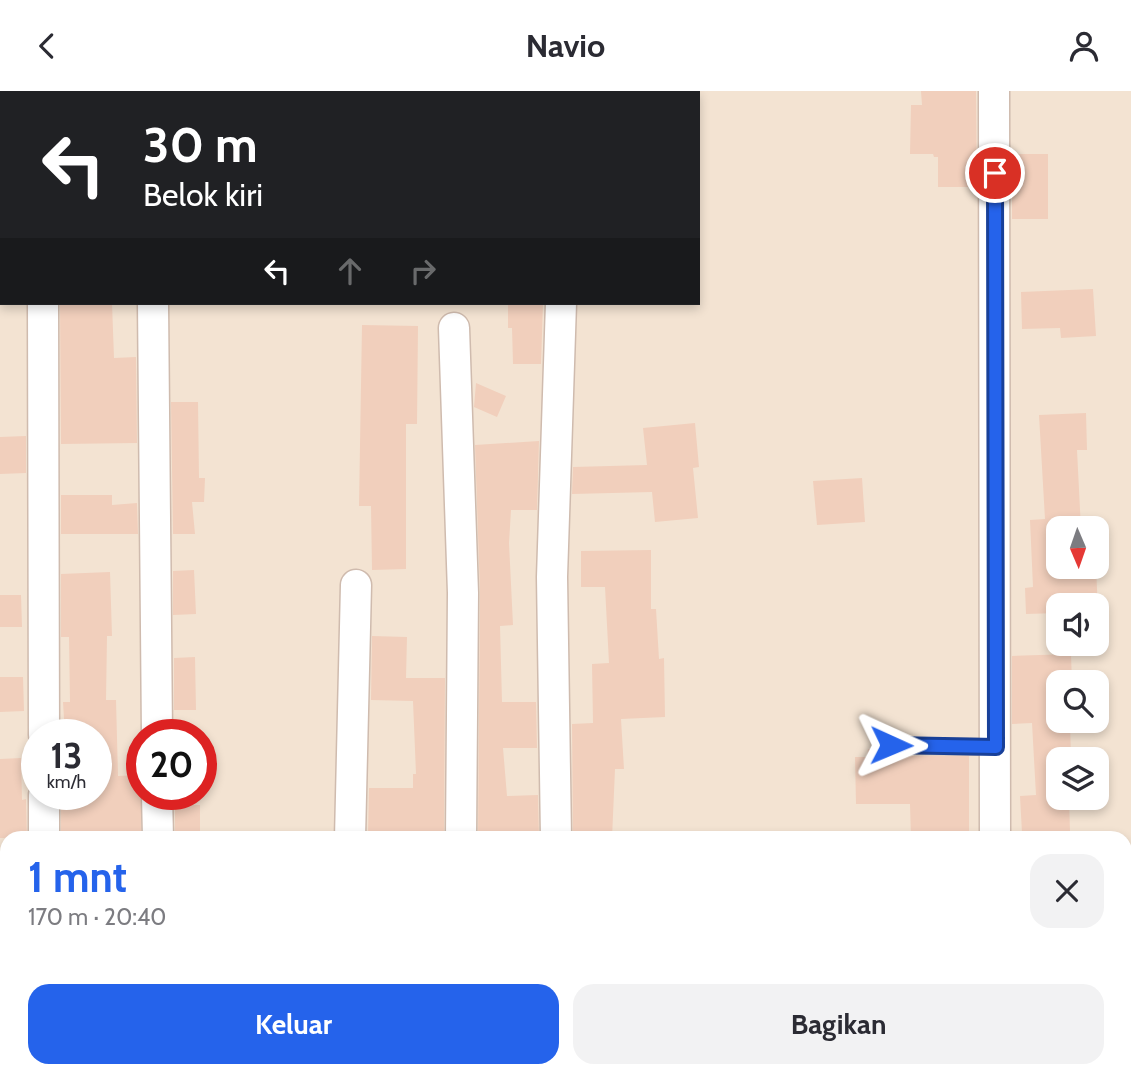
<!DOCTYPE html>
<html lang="id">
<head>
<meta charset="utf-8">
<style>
  :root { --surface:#fff; --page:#f2f2f3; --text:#2b2b33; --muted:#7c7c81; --accent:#2563eb }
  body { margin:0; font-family:Cabin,sans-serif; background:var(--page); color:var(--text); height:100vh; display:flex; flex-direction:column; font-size:26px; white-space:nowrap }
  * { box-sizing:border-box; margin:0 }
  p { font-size:23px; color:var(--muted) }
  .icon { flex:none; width:38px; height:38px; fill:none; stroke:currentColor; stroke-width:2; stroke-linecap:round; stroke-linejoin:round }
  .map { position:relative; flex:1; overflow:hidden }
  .drawer { position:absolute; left:0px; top:740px; width:1132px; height:247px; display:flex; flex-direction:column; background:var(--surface); border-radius:21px 21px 0 0; box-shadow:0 4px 10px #0003 }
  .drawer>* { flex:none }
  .guide { position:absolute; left:0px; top:0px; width:700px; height:214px; box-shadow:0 4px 10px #0003; background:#202124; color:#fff; overflow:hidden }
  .needle { width:46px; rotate:178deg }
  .controls { position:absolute; left:1046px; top:425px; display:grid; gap:14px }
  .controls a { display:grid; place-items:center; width:63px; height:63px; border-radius:14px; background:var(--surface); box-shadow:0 4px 10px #0003; font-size:35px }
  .speed { position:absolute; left:21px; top:628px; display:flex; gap:14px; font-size:35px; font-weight:700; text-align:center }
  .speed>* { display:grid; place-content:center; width:91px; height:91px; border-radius:50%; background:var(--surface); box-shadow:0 4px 10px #0003; line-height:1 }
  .speed small { font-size:18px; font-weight:400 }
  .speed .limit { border:10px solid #d22; background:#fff; color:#111 }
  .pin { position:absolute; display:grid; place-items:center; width:60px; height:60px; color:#fff; margin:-30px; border:4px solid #fff; border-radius:50%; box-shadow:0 2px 7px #0007 }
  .me { position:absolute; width:77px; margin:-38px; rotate:91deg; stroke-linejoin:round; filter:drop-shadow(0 0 5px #0008) }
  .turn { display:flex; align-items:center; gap:24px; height:147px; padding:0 28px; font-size:32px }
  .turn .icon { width:91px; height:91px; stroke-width:2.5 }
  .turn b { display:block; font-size:49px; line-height:60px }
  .lanes { display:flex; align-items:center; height:66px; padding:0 28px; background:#0003; justify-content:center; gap:35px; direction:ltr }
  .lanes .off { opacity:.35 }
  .round { display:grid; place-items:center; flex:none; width:74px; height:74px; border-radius:21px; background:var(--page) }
  .headline { display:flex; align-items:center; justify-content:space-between; height:119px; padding:0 28px }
  h1 { font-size:42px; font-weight:700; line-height:52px; color:var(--accent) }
  .primary-button { display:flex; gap:14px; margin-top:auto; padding:14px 28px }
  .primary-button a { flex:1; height:80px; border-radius:21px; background:var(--accent); color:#fff; font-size:28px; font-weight:700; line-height:80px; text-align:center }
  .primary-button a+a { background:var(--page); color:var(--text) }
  header { display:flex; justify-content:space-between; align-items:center; height:91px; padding:0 28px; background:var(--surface); font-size:32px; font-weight:700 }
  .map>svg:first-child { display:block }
  .residential { fill:#f3e3d2; fill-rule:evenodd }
  .building { fill:#f1cfbc }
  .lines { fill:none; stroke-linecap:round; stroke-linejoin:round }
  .service-casing { stroke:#cfbbae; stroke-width:18 }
  .minor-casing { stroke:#cfbbae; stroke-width:33 }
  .service { stroke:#fff; stroke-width:14 }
  .minor { stroke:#fff; stroke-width:30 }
  .route-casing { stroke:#184099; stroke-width:18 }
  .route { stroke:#2563eb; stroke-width:12 }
</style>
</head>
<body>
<header><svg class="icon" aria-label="back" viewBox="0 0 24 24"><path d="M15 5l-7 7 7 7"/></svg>Navio<svg class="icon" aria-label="person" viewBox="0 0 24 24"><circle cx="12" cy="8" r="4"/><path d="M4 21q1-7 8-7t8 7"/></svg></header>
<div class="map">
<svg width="1131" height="986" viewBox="0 0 1131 986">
  <rect width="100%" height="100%" fill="#fcf1e4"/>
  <path class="residential" d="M0,0H1131V986H0ZM2,2H698V212H2ZM1059,438H1097V476H1059ZM1059,514H1097V553H1059ZM1059,592H1097V630H1059ZM37,644H96V704H37ZM142,644H201V704H142ZM1059,668H1097V707H1059ZM7,747H1125V980H7Z"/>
  <path class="building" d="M921,0H976L977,96H938V66H934L933,63H910L911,14H922Z
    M1012,63H1048V128H1012Z
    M1093,198L1096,245L1061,247L1060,237L1022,238L1021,201Z
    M60,212H112L114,267L136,266L137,352L61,353Z
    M508,212H543L541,273H513L512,237H508Z
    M362,234L418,235L417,333H406V478L372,479L371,415H359Z
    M476,292L506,305L497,326L474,316Z
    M171,311H198L199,387H205L204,411H192L195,443H173Z
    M1086,322L1087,359H1077L1081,438H1059V476H1096L1098,520L1097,514H1059V522L1026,523L1025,497L1033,496L1030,429L1045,428L1039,324Z
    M695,332L699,376L693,377L698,427L655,431L652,401L572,403L573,376L647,374L643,337Z
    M26,345V382L0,383V346Z
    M539,350L537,419H511L509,452L513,534L500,535L502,611H536L537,657H503L507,705L538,704L539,747H478L480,501L475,354Z
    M862,387L865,431L817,434L813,390Z
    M61,404H112V414L137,412L138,443H61Z
    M651,459V518H656L659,568L664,567L665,626L621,628L624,678H615L612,747H573L572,633L593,632L592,573L609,572L605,496H581V460Z
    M194,479L196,523L173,524V480Z
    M110,481L112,545H107L106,609H116L118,685L142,684L141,747H61V707L96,704V644H65L63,611H70L69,546H61V483Z
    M0,504H21L22,536H0Z
    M372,545L407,546L406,587H445L444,747L368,743L369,697H413V683H416L413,610L371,609Z
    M1071,563L1072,592H1059V630H1074L1070,631L1071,668H1059V707H1069L1070,741L1022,742L1020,705L1036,704L1032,632L1012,633V565Z
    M195,566L196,619H174V567Z
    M0,586H23L24,620L0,621Z
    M868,658H882L891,665H969V747H911L910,713H856L855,666H867Z
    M21,667L22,709L26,708L27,747H0V668Z
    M175,714H200V743H175Z"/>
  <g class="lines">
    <g class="service-casing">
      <path id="service" d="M891,655L996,656
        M515,980L516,986
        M668,980V986"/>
    </g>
    <g class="minor-casing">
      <path id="minor" d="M994,0L995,747
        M43,212L44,644
        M153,212L157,644
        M454,237L463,502L461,747
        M157,704L158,747
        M44,747V704
        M350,747L356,494
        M556,747L552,486L561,212
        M160,980V986
        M355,980V986
        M559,980V986
        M43,986V980
        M464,986V980
        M991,986V980"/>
    </g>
    <use href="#service" class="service"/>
    <use href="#minor" class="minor"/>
  </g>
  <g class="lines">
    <g class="route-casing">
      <path id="route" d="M891,654L996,656L995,82"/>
    </g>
    <use href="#route" class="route"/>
  </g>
</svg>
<div class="controls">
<a><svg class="needle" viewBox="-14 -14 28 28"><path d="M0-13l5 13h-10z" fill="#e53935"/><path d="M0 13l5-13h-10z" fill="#7c7c81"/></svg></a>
<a><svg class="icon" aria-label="sound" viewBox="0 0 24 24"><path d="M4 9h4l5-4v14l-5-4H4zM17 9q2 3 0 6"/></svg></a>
<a><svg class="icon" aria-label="search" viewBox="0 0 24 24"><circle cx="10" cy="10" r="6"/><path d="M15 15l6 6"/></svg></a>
<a><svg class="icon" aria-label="layers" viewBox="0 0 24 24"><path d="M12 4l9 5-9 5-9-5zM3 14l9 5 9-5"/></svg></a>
</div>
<div class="speed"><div>13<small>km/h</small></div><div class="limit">20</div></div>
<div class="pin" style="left:995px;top:82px;background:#d93025"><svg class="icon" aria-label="arrive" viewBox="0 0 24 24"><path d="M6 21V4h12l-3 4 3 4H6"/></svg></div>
<svg class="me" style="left:891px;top:654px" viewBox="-20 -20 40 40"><path d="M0-17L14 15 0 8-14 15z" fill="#2563eb" stroke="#fff" stroke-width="4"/></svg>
<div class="guide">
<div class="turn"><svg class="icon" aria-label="left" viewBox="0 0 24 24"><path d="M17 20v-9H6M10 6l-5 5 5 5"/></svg><div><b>30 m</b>Belok kiri</div></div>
<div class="lanes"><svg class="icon" aria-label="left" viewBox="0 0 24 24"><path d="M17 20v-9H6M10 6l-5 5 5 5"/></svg><svg class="icon off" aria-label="ahead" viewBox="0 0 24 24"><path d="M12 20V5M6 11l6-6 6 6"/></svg><svg class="icon off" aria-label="right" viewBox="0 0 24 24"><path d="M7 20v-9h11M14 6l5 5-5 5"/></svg></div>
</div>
<section class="drawer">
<div class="headline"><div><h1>1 mnt</h1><p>170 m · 20:40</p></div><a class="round"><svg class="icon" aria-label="close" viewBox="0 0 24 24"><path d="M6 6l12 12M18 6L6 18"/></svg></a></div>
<div class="primary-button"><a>Keluar</a><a>Bagikan</a></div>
</section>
</div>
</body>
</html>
